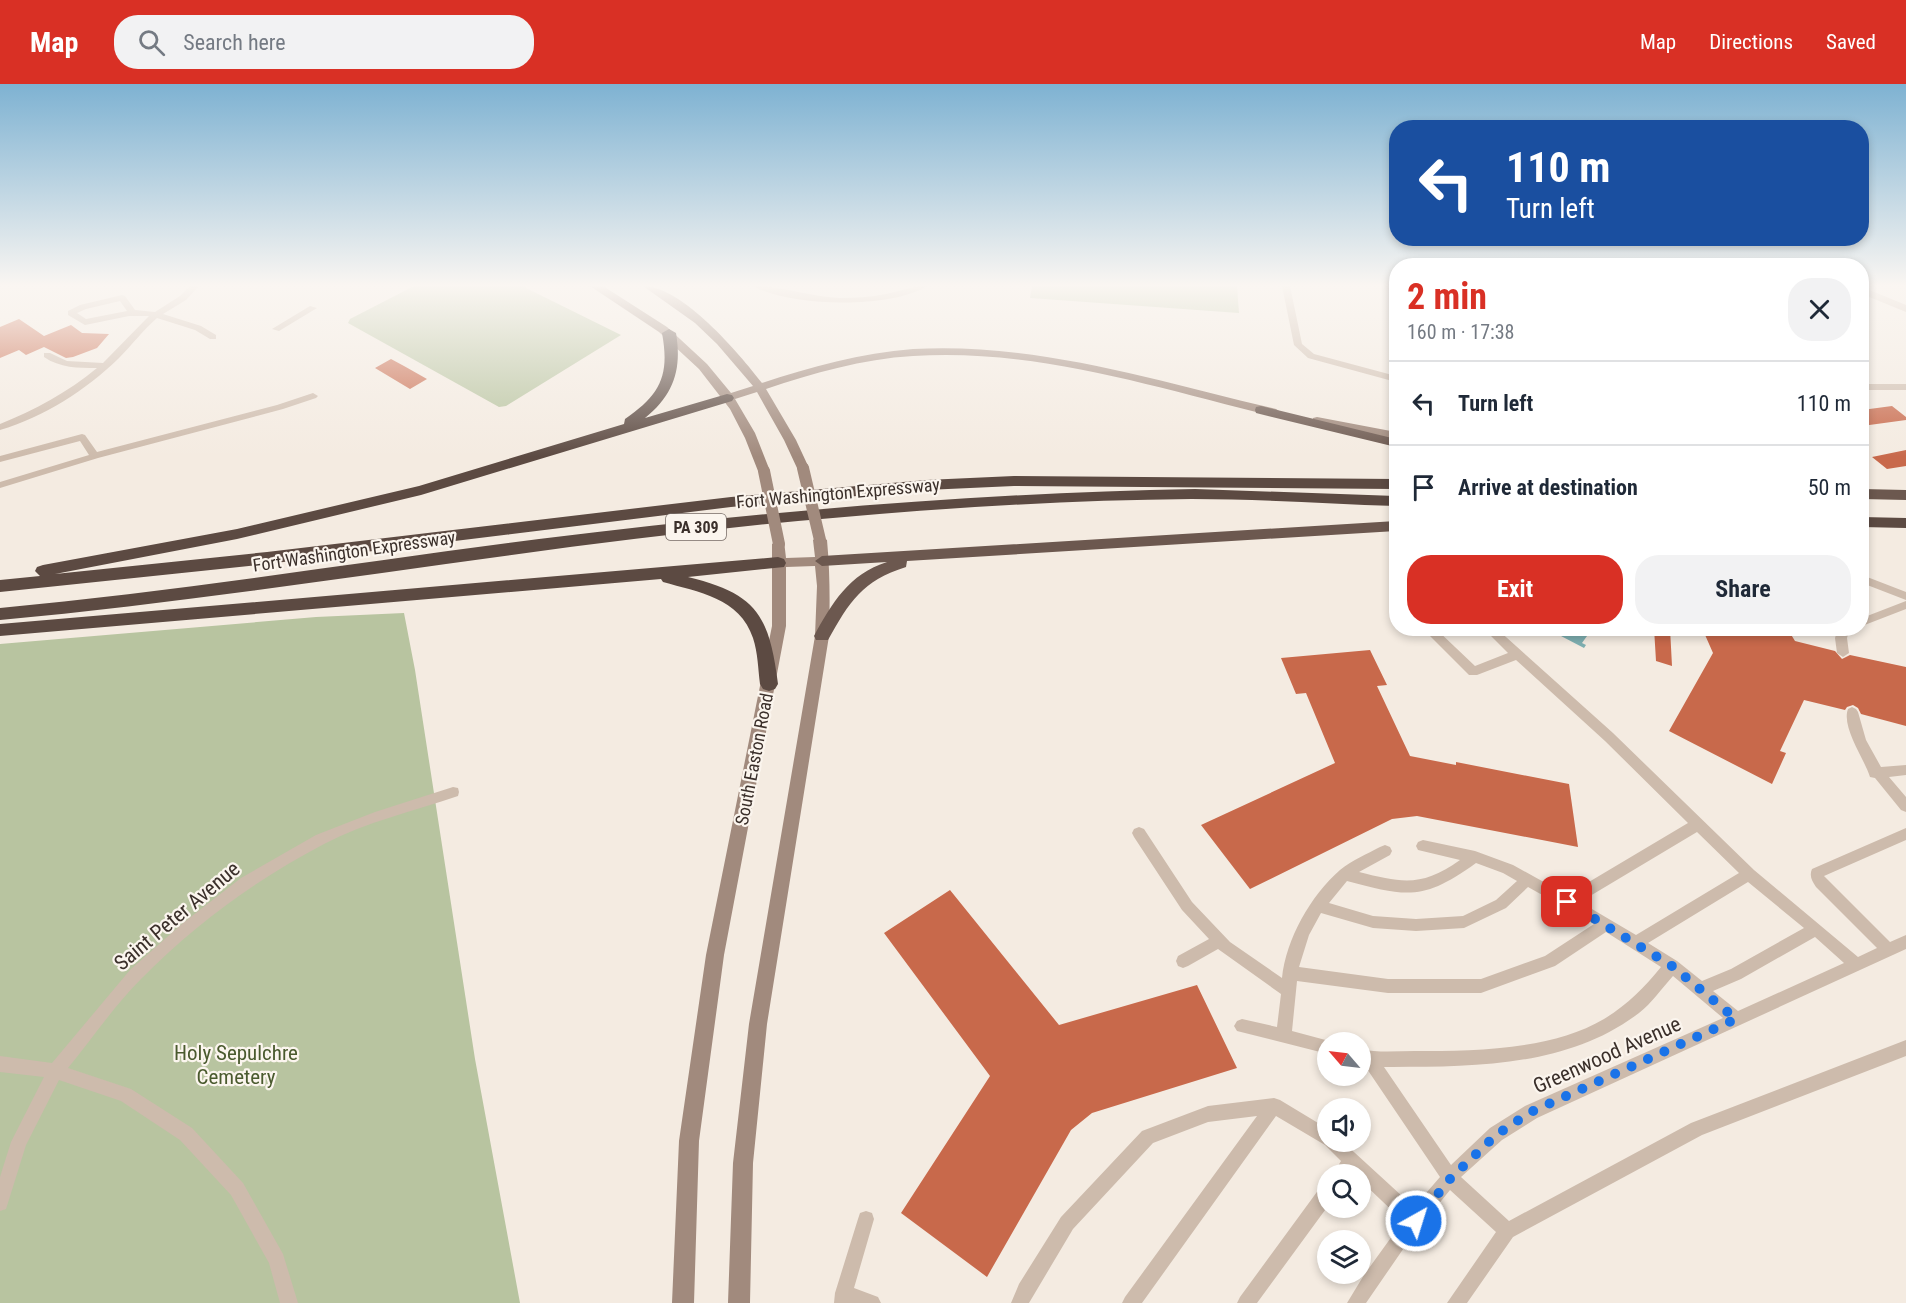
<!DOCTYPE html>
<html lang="en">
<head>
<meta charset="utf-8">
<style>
  :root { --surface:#fff; --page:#f2f2f3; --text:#1f2937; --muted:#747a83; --line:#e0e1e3; --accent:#d93025 }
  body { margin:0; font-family:"Roboto Condensed",sans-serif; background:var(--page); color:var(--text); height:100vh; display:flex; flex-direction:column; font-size:22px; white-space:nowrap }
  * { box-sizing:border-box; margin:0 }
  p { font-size:20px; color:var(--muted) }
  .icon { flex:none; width:33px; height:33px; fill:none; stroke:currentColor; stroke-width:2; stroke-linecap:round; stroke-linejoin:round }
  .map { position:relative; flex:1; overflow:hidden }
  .drawer { position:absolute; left:1389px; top:174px; width:480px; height:378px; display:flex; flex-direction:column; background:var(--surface); border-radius:24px; box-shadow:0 3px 9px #0003 }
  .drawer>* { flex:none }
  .guide { position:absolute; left:1389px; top:36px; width:480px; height:126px; border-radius:24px; box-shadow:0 3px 9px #0003; background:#1a4fa0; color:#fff; overflow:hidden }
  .needle { width:39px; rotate:298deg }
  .tools { position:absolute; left:1317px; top:948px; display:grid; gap:12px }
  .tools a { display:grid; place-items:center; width:54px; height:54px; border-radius:50%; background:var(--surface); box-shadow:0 3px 9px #0003; font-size:30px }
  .pin { position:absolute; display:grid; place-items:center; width:51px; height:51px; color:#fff; margin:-26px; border-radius:12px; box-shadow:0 3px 9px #0006 }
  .me { position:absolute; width:66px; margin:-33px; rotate:39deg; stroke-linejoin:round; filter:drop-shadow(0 0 4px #0008) }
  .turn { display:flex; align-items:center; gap:21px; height:126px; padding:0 18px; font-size:27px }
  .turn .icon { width:78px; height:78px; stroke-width:2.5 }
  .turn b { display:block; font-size:42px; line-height:51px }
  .round { display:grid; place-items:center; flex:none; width:63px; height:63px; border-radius:24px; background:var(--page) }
  .headline { display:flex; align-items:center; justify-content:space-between; height:102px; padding:0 18px }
  h1 { font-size:36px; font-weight:700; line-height:45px; color:var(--accent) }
  .cta { display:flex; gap:12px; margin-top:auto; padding:12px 18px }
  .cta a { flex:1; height:69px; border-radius:24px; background:var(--accent); color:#fff; font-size:24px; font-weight:700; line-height:69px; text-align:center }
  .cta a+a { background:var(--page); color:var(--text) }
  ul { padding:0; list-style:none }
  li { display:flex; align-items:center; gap:18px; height:84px; padding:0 18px; border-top:2px solid var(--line) }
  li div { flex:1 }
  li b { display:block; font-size:22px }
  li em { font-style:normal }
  header { display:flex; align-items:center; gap:36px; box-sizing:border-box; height:84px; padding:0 30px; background:var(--accent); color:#fff }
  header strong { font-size:28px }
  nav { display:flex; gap:33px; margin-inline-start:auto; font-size:21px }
  .search { width:420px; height:54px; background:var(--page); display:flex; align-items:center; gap:15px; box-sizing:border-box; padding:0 21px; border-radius:24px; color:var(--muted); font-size:22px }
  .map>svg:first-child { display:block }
  .green { fill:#b8c4a0 }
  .water { fill:#7fb0b2 }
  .building { fill:#c8694b }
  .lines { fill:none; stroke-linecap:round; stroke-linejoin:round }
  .service { fill:#cdbbac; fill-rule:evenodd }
  .minor { fill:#cdbbac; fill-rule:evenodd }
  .tertiary { fill:#cdbbac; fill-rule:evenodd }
  .secondary { fill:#a18a7d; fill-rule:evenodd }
  .trunk { fill:#6c584f; fill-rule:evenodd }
  .motorway { fill:#5c4a42; fill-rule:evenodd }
  .secondary-bridge { stroke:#a18a7d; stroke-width:12 }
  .route { stroke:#1a73e8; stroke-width:10; stroke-dasharray:0 18 }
  .labels { text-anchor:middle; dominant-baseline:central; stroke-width:4.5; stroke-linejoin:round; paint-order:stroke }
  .shield { fill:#fbf5ee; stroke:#756b66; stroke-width:1.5 }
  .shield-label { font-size:16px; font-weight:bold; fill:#3b302b }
  .street-label { font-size:18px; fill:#3b302b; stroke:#fbf5ee }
  .near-street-label { font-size:21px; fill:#3b302b; stroke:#fbf5ee }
  .near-park-label { font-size:21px; fill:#4a5a2e; stroke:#fbf5ee }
</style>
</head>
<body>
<header>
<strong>Map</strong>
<div class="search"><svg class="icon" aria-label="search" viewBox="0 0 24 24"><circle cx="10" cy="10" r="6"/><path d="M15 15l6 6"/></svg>Search here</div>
<nav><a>Map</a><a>Directions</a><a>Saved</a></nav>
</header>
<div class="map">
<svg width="1906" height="1219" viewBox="0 0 1906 1219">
  <rect width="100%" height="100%" fill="#f4ebe1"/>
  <path class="green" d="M414,202H522L621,251L506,322L499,323L348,239L350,235Z
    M1032,202H1237L1239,229L1030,214Z
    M404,529L415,586L475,975L520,1219H0V560L316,533Z"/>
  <path class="water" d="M1561,545V544L1592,545L1582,559L1586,561L1584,564L1561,552Z"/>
  <path class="building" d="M19,235L44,252L71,241L82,249L109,250L97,264L73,273L66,274L44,263L26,271L19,266L0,274V243Z
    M391,275L404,282L427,295L410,305L375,284Z
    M1892,322L1906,333V336L1862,342V326Z
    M1906,366V382L1887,385L1872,373Z
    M1654,544H1670L1672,582L1656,577Z
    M1702,544H1787L1795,557L1835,567L1842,575L1850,571L1906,583V642L1861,630L1858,624L1853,621L1847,623L1845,626L1804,616L1780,667L1786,669L1772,700L1669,647L1713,569Z
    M1370,566L1387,601L1377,602L1410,672L1456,681V678L1569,700L1578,763L1417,732L1392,735L1250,805L1201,741L1335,679L1306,609L1296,610L1281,574Z
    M950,806L1059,941L1197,901L1237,984L1092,1029L1071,1046L987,1193L901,1129L990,992L884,849Z"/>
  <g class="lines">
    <path class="service" d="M190,202H199L186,216L163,230L201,242L216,251V255H210L195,246L157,234C143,246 132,261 119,274C86,306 44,333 0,346V340C35,326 68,308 97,284C78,284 60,284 44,273V269H50L67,277L103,279L149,232H129L85,241L68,231V227L80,221L122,211L125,212L135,226L155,228L180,212ZM120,217L127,227L86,235L77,229L86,225Z
      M753,202C782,202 810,213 840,214C855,214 871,213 886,210C900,207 913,202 927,202C891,225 789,223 753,202Z
      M1282,202H1290L1302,260L1314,270L1396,292V298L1308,274L1294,261Z
      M310,222L317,224L279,247L272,245Z
      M313,309L318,312L316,314L283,325L98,374L0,404V398L89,371L80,357L0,378V372L82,350L85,351L97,368L277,321Z
      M1862,491L1906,508V516L1862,499Z
      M1906,517V525L1862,542V534Z
      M1422,544H1435L1475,582L1508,569L1483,544H1496L1613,649L1754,786L1858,873L1877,864L1816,803C1812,797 1809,792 1812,785L1906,744V756L1824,792L1890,858L1906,851V865L1537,1034L1502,1056L1461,1093L1509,1137L1691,1039L1906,956V972L1702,1051L1513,1153L1467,1219H1447L1496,1148L1450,1106L1408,1158L1366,1219H1347L1364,1191L1403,1137L1360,1096V1090L1352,1088L1351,1090H1333L1341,1077L1325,1061L1276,1032L1142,1219H1122L1125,1213L1257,1032L1208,1038L1153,1059L1073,1145L1029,1219H1011L1019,1200L1061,1133L1142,1047L1208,1022L1274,1014L1280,1016L1328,1045V1058H1343L1414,1123L1440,1093L1365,982L1360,981V965C1378,969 1397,967 1415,967C1474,967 1552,966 1604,935C1627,921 1644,904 1661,883L1606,848L1555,882L1481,909H1388L1297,897L1292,947L1333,958H1328V970L1237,947L1234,942L1237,937L1242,935L1277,943L1281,910L1218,865L1188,882L1183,884L1178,882L1176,877L1178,872L1209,855L1182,826L1134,753L1132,749L1134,745L1139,743L1144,745L1192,818L1230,858L1282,894C1286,855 1311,811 1340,786C1352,776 1367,770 1380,763L1385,761L1390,763L1392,767L1390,771L1359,788C1403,799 1422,803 1460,776L1418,766L1416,762L1418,758L1423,756L1475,767L1513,781L1567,811L1688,739L1605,657L1516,576L1477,591H1469ZM1697,748L1739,789L1636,851L1580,818ZM1476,779L1503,789L1517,797L1496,816L1463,832L1416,835L1373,832L1329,819L1347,797C1408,813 1423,817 1476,779ZM1748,798L1804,844L1731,885L1702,897L1677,877L1648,859ZM1528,803L1594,840L1545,872L1481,895H1388L1299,883L1309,851L1321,829L1373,844L1416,847L1464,844L1506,824ZM1815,853L1844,879L1738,927L1713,907L1741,895ZM1673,892L1723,934L1525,1022L1490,1044L1451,1081L1384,983C1470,983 1567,984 1639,929C1652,919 1662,904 1673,892Z
      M1838,544H1850L1847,554L1849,569L1843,573L1837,569L1835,554Z
      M1852,623L1856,625L1858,628L1866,656L1881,683L1906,681V691L1889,693L1906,713V728L1901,726L1875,694L1870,693C1865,676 1841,643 1848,625Z
      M453,703L458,704L459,708L458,712C414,727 366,738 324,760C257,795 194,841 141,895C114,922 92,955 68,984L131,1005L192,1044L243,1099L283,1170L298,1219H280L269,1179L231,1111L180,1056L121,1017L59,996L26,1061L6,1125L0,1127V1093L11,1058L44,993L0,988V972L52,979L130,886L183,839L241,794L316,751L375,728Z
      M1328,1099V1122L1257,1219H1237L1240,1213L1322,1101Z
      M866,1127L872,1129L874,1135L854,1204L878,1213L881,1219H834L835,1209L858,1135L860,1129Z"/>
    <path class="minor" d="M1862,300H1906V306H1862Z"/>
    <path class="tertiary" d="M1862,203L1906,221V228L1862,210Z"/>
    <path class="secondary" d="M590,202H603L667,243L707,280L731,309L753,302L717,260L695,239L643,202C682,202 739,269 762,299C811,283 861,269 913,265C1037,258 1157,297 1276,325L1282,329L1276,333C1157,304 1037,264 913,272C862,275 814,289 766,305L796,356L809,384L807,387H799L797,384L784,356L757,308L735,315L755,349L770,387L764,391L758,387L745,354L730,325L699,285L659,248Z
      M1317,333L1396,348V356L1313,340V334Z
      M820,451L827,456C830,488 830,519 829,552L767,940L753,1079L750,1219H728L733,1079L749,940L815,552L817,502L815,482L786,483V542L724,871L699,1057L694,1219H672L679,1057L706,871L772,542V460L779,455L784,457L786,474L815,473L813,456Z"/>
    <path class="trunk" d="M1261,322L1396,355V363L1256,329L1255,326L1256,323Z
      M1862,405L1906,406V416L1862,415Z
      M1396,437V447L907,477L906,483C862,497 850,517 828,556H816L814,552C832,519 849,490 887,478L822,482L815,477L822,472Z"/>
    <path class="motorway" d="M669,245L676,249C682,285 674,311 645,334L727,310L732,311L734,314L732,317L421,411L237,455L55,490L267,468L731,413L926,396L1014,392L1396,395V405L1014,402L926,406L731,423L267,480L0,508V496L40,492L35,487L37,483L43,481L237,445L419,402L624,340L625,335C660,311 670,292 662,249Z
      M1195,405L1396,412V422C1328,420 1260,415 1192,415C1060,416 929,425 798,437C531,462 267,511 0,536V524C180,507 360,478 539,455C758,428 976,409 1195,405Z
      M1862,433L1906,434V444L1862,443Z
      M778,473L784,475L786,479L784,483L688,493C757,510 769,531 778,600L775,605L769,607L763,605L760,600C758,585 758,569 753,554C740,514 698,508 663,498L661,495L0,552V540Z"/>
    <path class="secondary-bridge" d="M803,384L820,456
      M764,387L779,460"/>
  </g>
  <linearGradient id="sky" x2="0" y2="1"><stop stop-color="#7eb2d2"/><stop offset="0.54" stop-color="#faf6f2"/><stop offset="1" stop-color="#faf6f2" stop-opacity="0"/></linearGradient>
  <rect width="1906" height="373" fill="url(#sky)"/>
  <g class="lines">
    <path class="route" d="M1416,1137L1450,1095L1496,1051L1531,1028L1736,935L1672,882L1567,818"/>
  </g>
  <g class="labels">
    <rect class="shield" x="666" y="430" width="60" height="26" rx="4.5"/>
    <g class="shield-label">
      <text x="696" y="443">PA 309</text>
    </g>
    <g class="street-label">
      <text transform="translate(838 409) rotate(-5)">Fort Washington Expressway</text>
      <text transform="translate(354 467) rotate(-8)">Fort Washington Expressway</text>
      <text transform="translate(754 675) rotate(-79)">South Easton Road</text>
    </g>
    <g class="near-street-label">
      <text transform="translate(177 832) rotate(-40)">Saint Peter Avenue</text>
      <text transform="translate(1607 971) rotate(-24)">Greenwood Avenue</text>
    </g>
    <g class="near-park-label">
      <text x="236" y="969">Holy Sepulchre<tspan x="236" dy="24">Cemetery</tspan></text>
    </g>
  </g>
</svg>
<div class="tools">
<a><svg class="needle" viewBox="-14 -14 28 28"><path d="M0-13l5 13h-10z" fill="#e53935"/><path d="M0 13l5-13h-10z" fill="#747a83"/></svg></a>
<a><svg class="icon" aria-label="sound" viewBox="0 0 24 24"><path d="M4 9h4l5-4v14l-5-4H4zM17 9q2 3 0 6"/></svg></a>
<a><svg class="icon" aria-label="search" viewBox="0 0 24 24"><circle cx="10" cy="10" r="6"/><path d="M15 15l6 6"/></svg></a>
<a><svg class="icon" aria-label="layers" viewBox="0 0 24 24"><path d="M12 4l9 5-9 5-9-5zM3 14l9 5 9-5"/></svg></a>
</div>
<div class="pin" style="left:1567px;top:818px;background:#d93025"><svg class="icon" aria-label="arrive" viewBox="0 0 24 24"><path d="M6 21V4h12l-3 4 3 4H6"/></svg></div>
<svg class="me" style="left:1416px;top:1137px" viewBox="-20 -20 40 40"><circle r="17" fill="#1a73e8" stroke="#fff" stroke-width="3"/><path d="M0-11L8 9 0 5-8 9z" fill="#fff"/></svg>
<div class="guide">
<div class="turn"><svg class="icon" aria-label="left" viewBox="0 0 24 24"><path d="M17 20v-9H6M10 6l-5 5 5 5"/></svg><div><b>110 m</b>Turn left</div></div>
</div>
<section class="drawer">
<div class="headline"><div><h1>2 min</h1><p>160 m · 17:38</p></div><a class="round"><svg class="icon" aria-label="close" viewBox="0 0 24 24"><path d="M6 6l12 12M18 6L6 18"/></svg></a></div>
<ul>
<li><svg class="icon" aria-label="left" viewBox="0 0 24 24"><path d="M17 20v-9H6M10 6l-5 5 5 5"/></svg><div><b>Turn left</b></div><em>110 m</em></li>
<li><svg class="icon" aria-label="arrive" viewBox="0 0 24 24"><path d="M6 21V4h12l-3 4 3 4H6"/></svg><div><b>Arrive at destination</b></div><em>50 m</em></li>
</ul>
<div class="cta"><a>Exit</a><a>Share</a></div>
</section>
</div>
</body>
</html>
